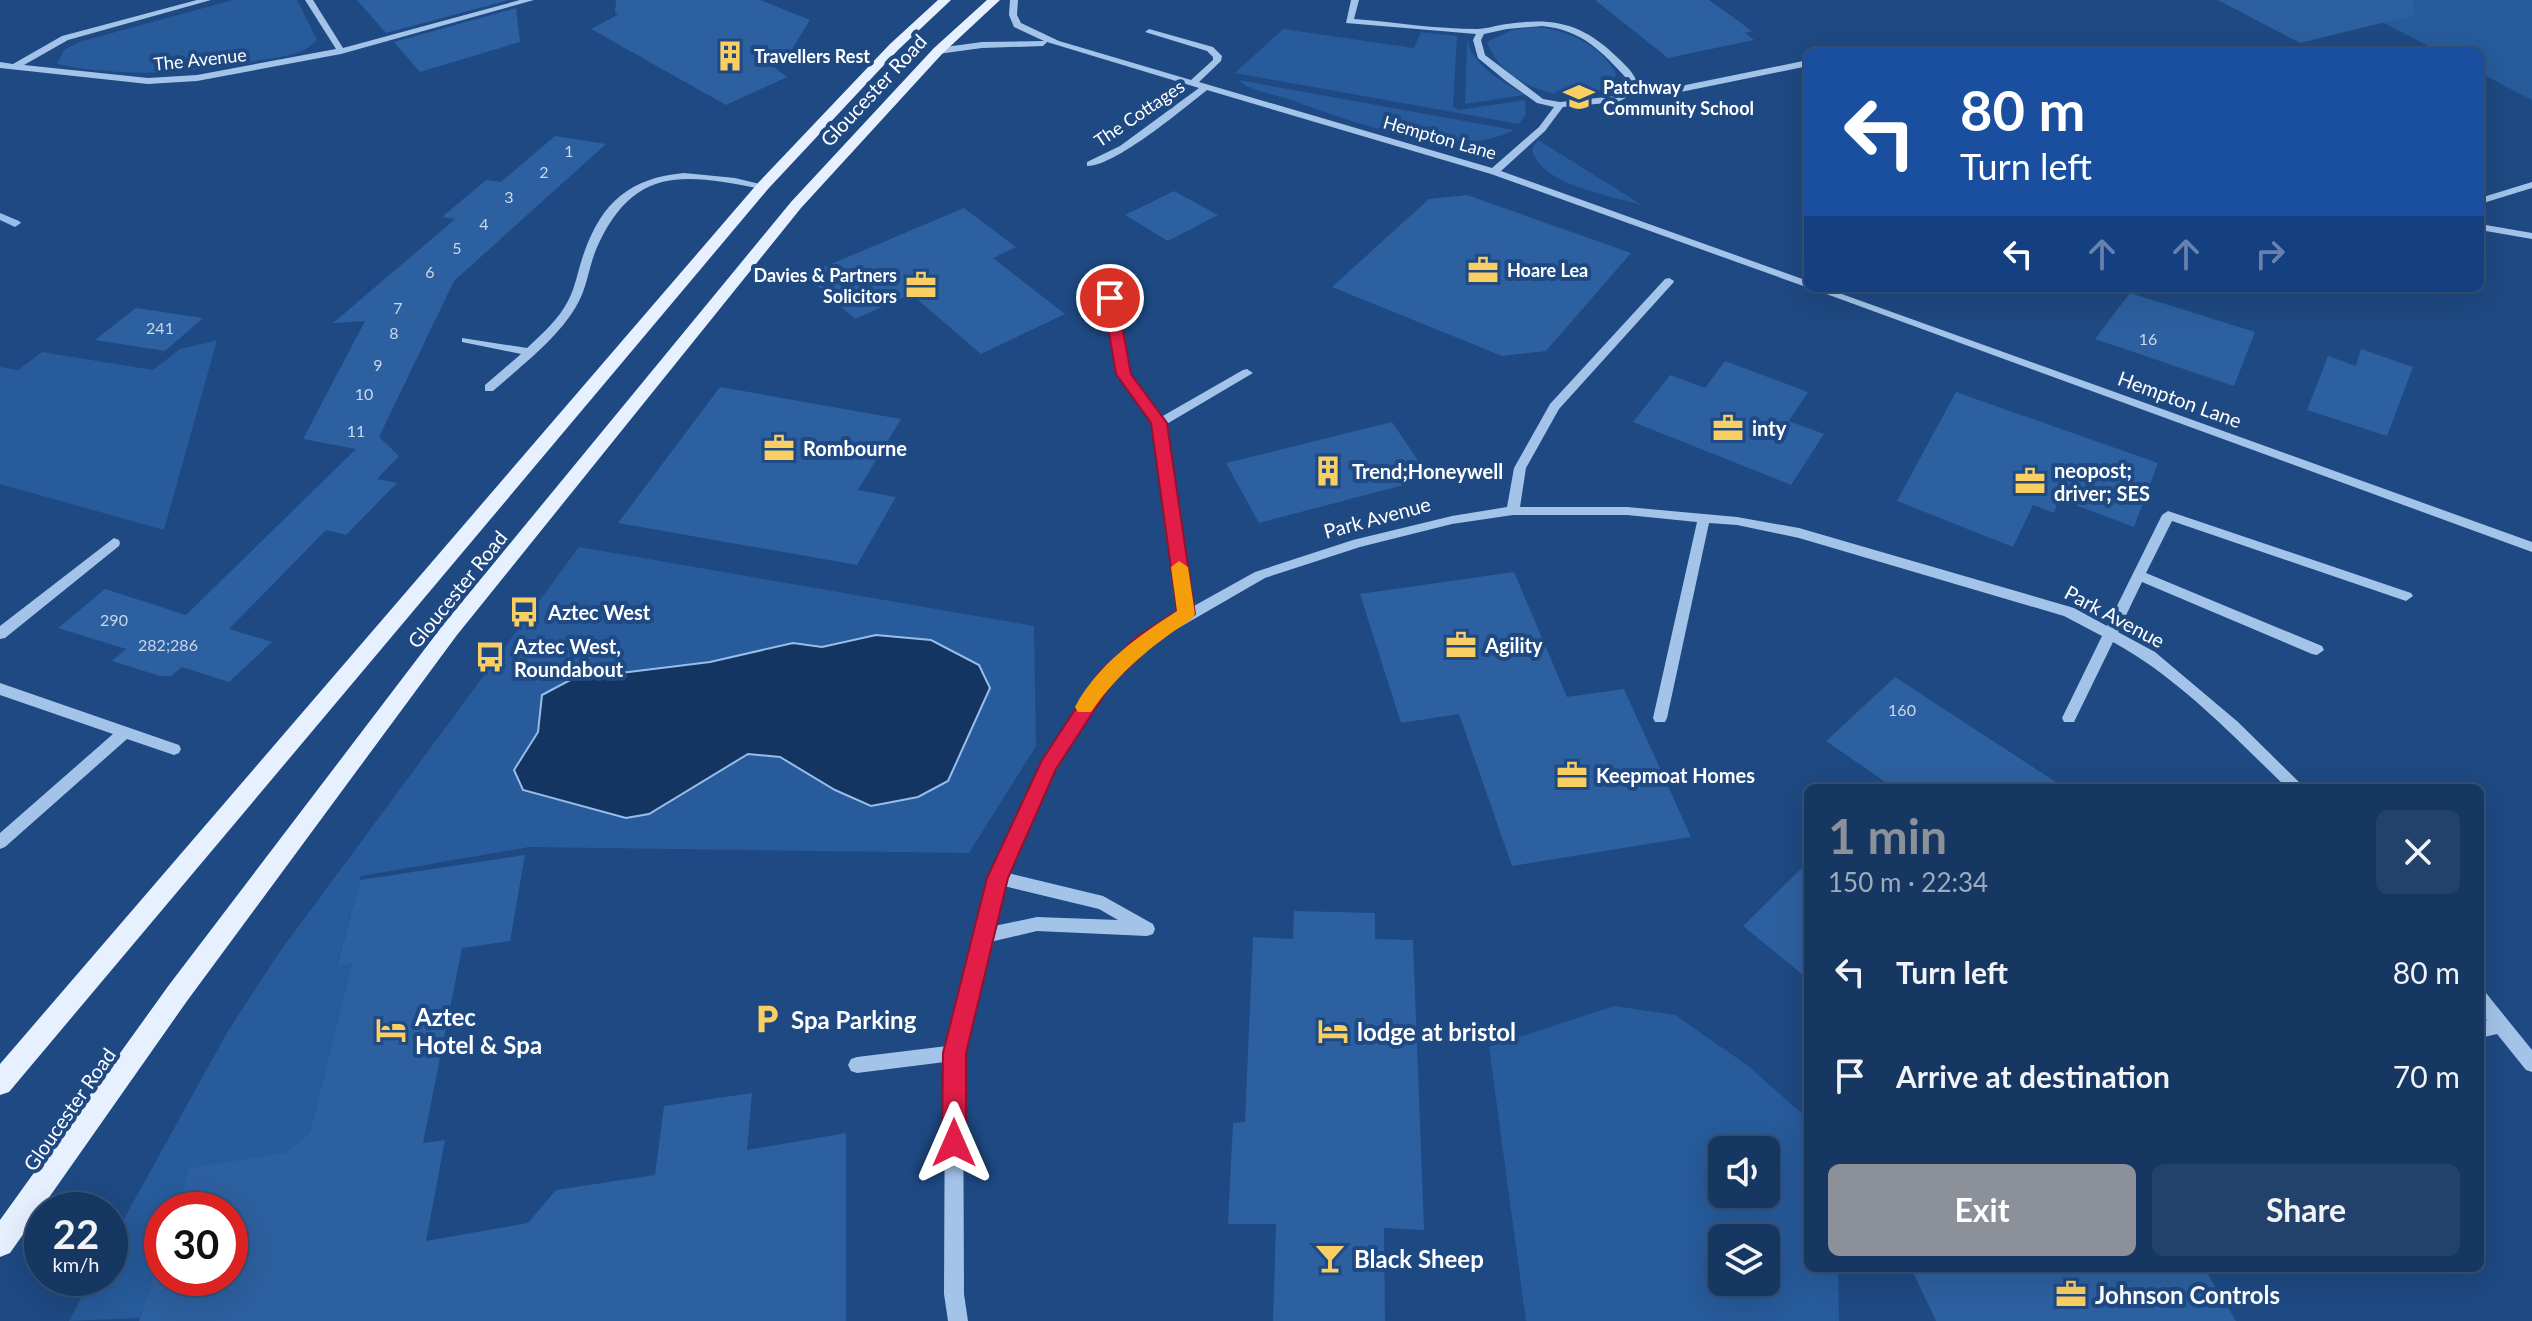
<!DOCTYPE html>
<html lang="en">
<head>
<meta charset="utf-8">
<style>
  :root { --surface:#163762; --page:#23426b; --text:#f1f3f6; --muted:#9eacbe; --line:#355177; --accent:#8c9099 }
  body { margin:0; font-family:Lato,sans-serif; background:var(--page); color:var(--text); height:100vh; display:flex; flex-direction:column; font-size:30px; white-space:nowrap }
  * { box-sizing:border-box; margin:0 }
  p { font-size:26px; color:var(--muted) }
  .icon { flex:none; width:44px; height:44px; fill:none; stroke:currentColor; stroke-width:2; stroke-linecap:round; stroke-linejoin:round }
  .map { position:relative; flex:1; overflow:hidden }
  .side { position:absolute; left:1804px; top:784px; width:680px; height:488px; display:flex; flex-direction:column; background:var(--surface); border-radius:12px; box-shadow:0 8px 32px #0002,0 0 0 2px var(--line) }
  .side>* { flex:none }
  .hud { position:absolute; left:1804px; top:48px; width:680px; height:244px; border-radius:12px; box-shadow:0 8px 32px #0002,0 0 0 2px var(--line); background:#1a4fa0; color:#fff; overflow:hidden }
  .fabs { position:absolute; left:1708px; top:1136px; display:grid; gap:16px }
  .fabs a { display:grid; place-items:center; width:72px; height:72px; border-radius:12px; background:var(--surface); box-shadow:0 8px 32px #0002,0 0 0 2px var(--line); font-size:40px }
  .speed { position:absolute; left:24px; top:1192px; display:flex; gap:16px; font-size:40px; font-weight:700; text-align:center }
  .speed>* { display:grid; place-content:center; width:104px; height:104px; border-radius:50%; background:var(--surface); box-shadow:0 8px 32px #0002,0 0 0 2px var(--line); line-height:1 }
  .speed small { font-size:20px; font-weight:400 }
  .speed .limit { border:12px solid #d22; background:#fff; color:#111 }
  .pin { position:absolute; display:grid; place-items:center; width:68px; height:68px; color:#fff; margin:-34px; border:4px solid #fff; border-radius:50%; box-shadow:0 2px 8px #0007 }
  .me { position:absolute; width:88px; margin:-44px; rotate:0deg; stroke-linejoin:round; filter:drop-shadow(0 0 6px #0008) }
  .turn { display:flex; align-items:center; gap:28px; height:168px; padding:0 24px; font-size:36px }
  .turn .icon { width:104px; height:104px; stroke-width:2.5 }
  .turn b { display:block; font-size:56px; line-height:68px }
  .lanes { display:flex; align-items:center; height:76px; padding:0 24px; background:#0003; justify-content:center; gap:40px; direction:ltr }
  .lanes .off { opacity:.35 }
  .round { display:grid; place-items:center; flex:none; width:84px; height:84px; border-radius:12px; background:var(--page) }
  .headline { display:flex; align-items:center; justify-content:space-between; height:136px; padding:0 24px }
  h1 { font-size:48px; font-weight:700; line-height:60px; color:var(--accent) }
  .cta { display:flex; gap:16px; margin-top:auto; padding:16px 24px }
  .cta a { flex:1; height:92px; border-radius:12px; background:var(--accent); color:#fff; font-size:32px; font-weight:700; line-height:92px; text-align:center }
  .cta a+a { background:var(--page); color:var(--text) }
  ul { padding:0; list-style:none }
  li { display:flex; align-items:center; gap:24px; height:104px; padding:0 24px }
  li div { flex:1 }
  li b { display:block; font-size:30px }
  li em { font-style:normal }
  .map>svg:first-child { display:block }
  .green { fill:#275b9b; fill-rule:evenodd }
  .water { fill:#143561; stroke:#97beeb; stroke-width:2 }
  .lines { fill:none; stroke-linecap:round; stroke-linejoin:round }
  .stream { fill:#97beeb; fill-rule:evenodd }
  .building { fill:#2d60a0 }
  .minor { fill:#a3c3e9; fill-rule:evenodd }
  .major { fill:#e7f0fe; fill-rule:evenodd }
  .route { fill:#e11d48; stroke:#92132f; stroke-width:2 }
  .slow { fill:#f59e0b }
  .labels { text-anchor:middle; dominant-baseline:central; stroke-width:8; stroke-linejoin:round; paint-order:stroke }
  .number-label { font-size:16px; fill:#cad7e7 }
  .far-poi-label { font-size:18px; font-weight:bold; fill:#fff; stroke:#1e4982; text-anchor:start }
  .far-street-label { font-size:18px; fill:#fff; stroke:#1e4982 }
  .street-label { font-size:20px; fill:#fff; stroke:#1e4982 }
  .poi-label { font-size:20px; font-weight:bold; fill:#fff; stroke:#1e4982; text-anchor:start }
  .near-poi-label { font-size:24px; font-weight:bold; fill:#fff; stroke:#1e4982; text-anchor:start }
</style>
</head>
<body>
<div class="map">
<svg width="2532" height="1321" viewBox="0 0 2532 1321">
  <rect width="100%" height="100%" fill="#1e4982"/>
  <path class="green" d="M233,0H297L317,40C303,56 280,57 260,60C192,74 126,78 57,64L64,50L79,42Z
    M2339,0H2532V100L2480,73V52H2440Z
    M1535,27C1566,29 1602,45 1616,74L1612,85C1572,109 1503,88 1487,42L1512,30Z
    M1283,29L1414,48L1421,32L1457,36L1453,107L1459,110L1525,100L1526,114L1519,124L1235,73Z
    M1467,40C1474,68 1502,80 1524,95L1465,104Z
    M1239,80L1514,130C1455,162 1347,120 1288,99C1274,95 1246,89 1239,80Z
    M1538,140L1642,205C1611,196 1538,184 1532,149Z
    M217,340L164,530L0,484V367L18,370L42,352L153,370L180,349Z
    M579,547L1034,626L1036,746L969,853L529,847L361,876L337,965L352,963L310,1132L285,1153L176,1210H162V1252L140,1318L69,1321L92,1278H110V1244L228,1031L278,954Z
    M1614,1006L1675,1015L1747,1065L1807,1118L1808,1268H1838L1839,1321H1526L1489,1047ZM1722,1150H1766V1194H1722ZM1722,1238H1766V1282H1722Z"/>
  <path class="water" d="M876,635L931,640L979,665L990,688L948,781L918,797L871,806L835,790L780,757L748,754L649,814L626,818L523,790L514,770L538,732L542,695L572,679L710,662L793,643L822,647Z"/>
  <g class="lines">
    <path class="stream" d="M0,213L19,221L21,223L15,227L0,220Z"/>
  </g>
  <path class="building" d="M357,0H509L386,33Z
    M616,0H760L810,20L786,59L752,50L787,77L726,105L591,29L619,14L615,13Z
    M1595,0H1709L1752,31L1745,33L1754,40L1668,58Z
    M2218,0H2413L2414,15L2300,43Z
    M516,8L520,42L420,72L394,42Z
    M555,136L606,144L454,281L379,437L399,456L377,479L397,483L346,535L326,530L229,629L272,642L229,682L182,667L171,676H160L112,661L126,649L58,628L105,589L186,615L356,449L303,439L365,321L333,323L455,219L442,217L486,180L501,182Z
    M1174,191L1218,215L1168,241L1125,215Z
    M1467,195L1631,253L1546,351L1502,356L1332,287L1429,199Z
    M964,208L1016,247L993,258L1065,314L981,354L911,294L855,319L805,275Z
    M2130,293L2255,332L2234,386L2095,339Z
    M136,308L203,318L165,351L95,340Z
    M2361,349L2413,367L2387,436L2307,410L2328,356L2356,366Z
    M1725,361L1808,392L1789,421L1824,434L1791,485L1633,422L1670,375L1705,388Z
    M720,387L901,419L858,490L896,497L857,565L618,523Z
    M1956,392L2158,463L2134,527L2059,499L2054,513L2033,505L2013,547L1897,501Z
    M1392,422L1430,478L1259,523L1226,463Z
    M1514,572L1567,697L1624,689L1691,837L1512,866L1459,714L1401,723L1360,594Z
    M1895,677L2065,788H1894L1826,741Z
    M525,855L510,941L462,948L423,1143L445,1140L426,1241L528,1223L556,1190L655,1175L664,1106L752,1093L747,1150L846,1133V1321H139L162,1252V1278H230V1210H176L190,1168L285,1153L310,1132L352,963L337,966L360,880Z
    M1808,862V979L1743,926Z
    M1294,911L1375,913V939L1413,940L1424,1230L1384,1228L1385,1321H1273L1276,1224H1228L1233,1123L1245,1122L1253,937L1293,939Z
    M1911,1268H2204L2236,1321H1936Z"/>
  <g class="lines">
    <path class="minor" d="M197,0H211L68,40L24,65L148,78L197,75L336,49L305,0H313L343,48L520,0H534L341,54L197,81L148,84L0,68V62L13,64L62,36Z
      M1010,0H1018L1017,15L1021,23L1059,41L1191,80L1213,60V57L1207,51L1145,32L1149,29L1213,47L1222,56L1221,61L1199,82L1492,168L1539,127L1554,107L1537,103L1506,81L1478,58L1473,40L1476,34L1346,23L1351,0H1359L1354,19C1394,22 1436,29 1477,29C1486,29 1497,25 1507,24C1555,17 1583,24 1618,58C1627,67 1637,75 1638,88L1666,89L1808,60V66L1666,95L1635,93L1618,102L1563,107L1545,131L1501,171L1808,281L1809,288L1491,174L1207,90C1183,109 1114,167 1087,166V162L1120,146L1199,88L1047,42L1043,46L982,48L938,54L934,51L938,48L982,42L1044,41L1014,27L1009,15ZM1542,26C1583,30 1602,52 1628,80V89L1616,96L1560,102L1543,99L1485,55L1481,40L1484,34L1507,29Z
      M684,173L735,178L768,186L763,189C687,175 636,163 598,245C589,264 588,285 578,303C559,338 523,364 493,391H485V385L521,354L462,342V338L527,348C542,334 559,319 568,301C576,286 578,269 584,253C602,202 630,178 684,173Z
      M2532,182V188L2480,204V198Z
      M2480,224L2532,233V239L2480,230Z
      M1669,278L1674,281L1673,283L1559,409L1526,468L1520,507H1627L1737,517L1799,528L2074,608L2107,626L2162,515L2168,511L2411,593L2413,596L2406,601L2172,521L2146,573L2322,646L2324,650L2317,655L2312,654L2142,582L2118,632L2155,652L2238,722L2305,788H2287C2233,736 2179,678 2113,642L2074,722H2064L2062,718L2102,636L2064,616L1799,538L1737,525L1709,523L1667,718L1665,722H1655L1653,718L1697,522L1627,515H1513L1452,524L1360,547L1265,578L1149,645L1110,682L1054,768L1008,873L1103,896L1153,924L1155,929L1153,934L1147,936L1037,931L990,942L963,1053L964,1294L968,1321H948L944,1294L945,1062L857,1073L851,1071L848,1065L851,1059L857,1057L947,1046L990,878L1043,761L1100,674L1139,637L1179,614L1153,423L1118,374L1105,298L1106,296H1114L1115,298L1130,374L1161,417L1243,370L1247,369L1253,373L1165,425L1192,607L1255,572L1353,540L1452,516L1507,507L1514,468L1550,404L1665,279ZM1004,886L1099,909L1118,920L1037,917L994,926Z
      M1810,288H1825L2532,542V552Z
      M114,538L119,540L120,543L119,546L5,638L0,639V626Z
      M0,683L179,745L181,749L179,753L174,755L127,739L5,847L0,849V833L113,734L0,695Z
      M2480,991L2486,993L2532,1050V1072L2526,1070L2497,1034L2480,1038V1022L2487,1020L2480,1012Z"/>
    <path class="major" d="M938,0H951L898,50L768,189L9,1092L0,1095V1064L758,183L890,44Z
      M987,0H1000L942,54L801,208L457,635L187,1001L10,1253L0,1257V1220L169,985L443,625L791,202L934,48Z"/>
  </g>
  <path class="route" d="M1110,294L1117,298L1131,374L1167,423L1195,614L1151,646L1112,683L1056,769L1008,878L966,1053V1143L962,1152L954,1155L946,1152L942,1143L943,1053L987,878L1042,760L1099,673L1138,636L1177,611L1151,423L1116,374L1103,298Z"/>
  <path class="slow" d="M1179,561L1188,567L1195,614L1192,619C1152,645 1119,672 1091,712H1078L1075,707C1098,664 1137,637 1177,611L1171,567Z"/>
  <defs>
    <g id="building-bare" transform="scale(2.4)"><path d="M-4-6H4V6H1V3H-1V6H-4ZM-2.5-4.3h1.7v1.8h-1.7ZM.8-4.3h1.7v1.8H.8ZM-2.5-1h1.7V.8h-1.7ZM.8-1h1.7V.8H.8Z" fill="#f9ce62" stroke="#1e4982" stroke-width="2.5" paint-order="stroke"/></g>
    <g id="school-bare" transform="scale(2.4)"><path d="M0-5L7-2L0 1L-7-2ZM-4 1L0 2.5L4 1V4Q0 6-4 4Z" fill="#f9ce62" stroke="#1e4982" stroke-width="2.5" paint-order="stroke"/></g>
    <g id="office-bare" transform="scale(2.4)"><path d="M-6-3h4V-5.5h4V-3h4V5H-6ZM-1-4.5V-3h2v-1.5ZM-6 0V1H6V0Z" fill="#f9ce62" stroke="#1e4982" stroke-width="2.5" paint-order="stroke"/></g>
    <g id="bus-bare" transform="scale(2.4)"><path d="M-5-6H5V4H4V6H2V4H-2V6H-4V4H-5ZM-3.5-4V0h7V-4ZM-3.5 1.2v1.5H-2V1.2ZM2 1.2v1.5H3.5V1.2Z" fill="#f9ce62" stroke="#1e4982" stroke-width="2.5" paint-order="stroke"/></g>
    <g id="parking-bare" transform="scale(2.4)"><path d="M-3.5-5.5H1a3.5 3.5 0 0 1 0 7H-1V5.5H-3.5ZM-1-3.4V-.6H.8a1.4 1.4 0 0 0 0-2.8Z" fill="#f9ce62" stroke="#1e4982" stroke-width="2.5" paint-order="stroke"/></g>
    <g id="hotel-bare" transform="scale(2.4)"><path d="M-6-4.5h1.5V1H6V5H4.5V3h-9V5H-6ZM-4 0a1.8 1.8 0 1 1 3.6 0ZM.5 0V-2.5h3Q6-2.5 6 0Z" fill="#f9ce62" stroke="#1e4982" stroke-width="2.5" paint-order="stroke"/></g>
    <g id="bar-bare" transform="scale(2.4)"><path d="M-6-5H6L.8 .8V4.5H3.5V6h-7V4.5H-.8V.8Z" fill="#f9ce62" stroke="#1e4982" stroke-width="2.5" paint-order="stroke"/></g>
  </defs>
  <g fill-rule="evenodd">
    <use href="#building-bare" x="730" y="56"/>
    <use href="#school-bare" x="1579" y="97"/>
    <use href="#office-bare" x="1483" y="270"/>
    <use href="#office-bare" x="921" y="285"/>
    <use href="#office-bare" x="1728" y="428"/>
    <use href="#office-bare" x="779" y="448"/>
    <use href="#building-bare" x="1328" y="471"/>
    <use href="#office-bare" x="2030" y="481"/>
    <use href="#bus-bare" x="524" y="612"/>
    <use href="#office-bare" x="1461" y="645"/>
    <use href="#bus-bare" x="490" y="657"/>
    <use href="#office-bare" x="1572" y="775"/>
    <use href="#parking-bare" x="767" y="1019"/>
    <use href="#hotel-bare" x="391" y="1030"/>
    <use href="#hotel-bare" x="1333" y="1031"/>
    <use href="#bar-bare" x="1330" y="1258"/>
    <use href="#office-bare" x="2071" y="1294"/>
  </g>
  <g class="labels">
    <g class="number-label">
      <text x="569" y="150">1</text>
      <text x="544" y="171">2</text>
      <text x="509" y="196">3</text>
      <text x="484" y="223">4</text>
      <text x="457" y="247">5</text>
      <text x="430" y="271">6</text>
      <text x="398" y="307">7</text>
      <text x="160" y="327">241</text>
      <text x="394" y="332">8</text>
      <text x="2148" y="338">16</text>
      <text x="378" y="364">9</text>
      <text x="364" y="393">10</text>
      <text x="356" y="430">11</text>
      <text x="114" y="619">290</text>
      <text x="168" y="644">282;286</text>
      <text x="1902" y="709">160</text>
    </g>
    <g class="far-poi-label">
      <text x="754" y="56">Travellers Rest</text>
      <text x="1603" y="87">Patchway<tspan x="1603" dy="21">Community School</tspan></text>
      <text x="1507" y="270">Hoare Lea</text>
      <text x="897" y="275" text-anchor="end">Davies &amp; Partners<tspan x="897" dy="21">Solicitors</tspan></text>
    </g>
    <g class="far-street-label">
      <text transform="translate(200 59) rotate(-6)">The Avenue</text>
      <text transform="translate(1139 113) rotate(-34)">The Cottages</text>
      <text transform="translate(1440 137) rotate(16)">Hempton Lane</text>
    </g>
    <g class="street-label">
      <text transform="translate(873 90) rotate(-47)">Gloucester Road</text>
      <text transform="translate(2180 399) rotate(20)">Hempton Lane</text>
      <text transform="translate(1377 517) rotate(-15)">Park Avenue</text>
      <text transform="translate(457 589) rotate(-51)">Gloucester Road</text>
      <text transform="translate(2115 616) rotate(28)">Park Avenue</text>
      <text transform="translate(69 1109) rotate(-55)">Gloucester Road</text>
    </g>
    <g class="poi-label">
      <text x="1752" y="428">inty</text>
      <text x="803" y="448">Rombourne</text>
      <text x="2054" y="470">neopost;<tspan x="2054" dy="23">driver; SES</tspan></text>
      <text x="1352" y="471">Trend;Honeywell</text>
      <text x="548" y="612">Aztec West</text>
      <text x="1485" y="645">Agility</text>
      <text x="514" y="646">Aztec West,<tspan x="514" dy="23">Roundabout</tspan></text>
      <text x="1596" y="775">Keepmoat Homes</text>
    </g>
    <g class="near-poi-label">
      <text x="415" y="1016">Aztec<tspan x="415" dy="28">Hotel &amp; Spa</tspan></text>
      <text x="791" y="1019">Spa Parking</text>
      <text x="1357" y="1031">lodge at bristol</text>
      <text x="1354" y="1258">Black Sheep</text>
      <text x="2095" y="1294">Johnson Controls</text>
    </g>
  </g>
</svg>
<div class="fabs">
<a><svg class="icon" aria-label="sound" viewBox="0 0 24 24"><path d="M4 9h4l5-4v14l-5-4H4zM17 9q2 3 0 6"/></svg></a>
<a><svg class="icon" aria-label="layers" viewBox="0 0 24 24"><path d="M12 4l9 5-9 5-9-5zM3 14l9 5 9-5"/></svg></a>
</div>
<div class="speed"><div>22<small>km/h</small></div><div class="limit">30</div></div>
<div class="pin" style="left:1110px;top:298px;background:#d93025"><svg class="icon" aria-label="arrive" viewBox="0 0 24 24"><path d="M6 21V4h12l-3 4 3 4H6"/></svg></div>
<svg class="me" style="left:954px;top:1143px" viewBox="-20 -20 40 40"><path d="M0-17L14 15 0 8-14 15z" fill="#e11d48" stroke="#fff" stroke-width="4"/></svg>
<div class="hud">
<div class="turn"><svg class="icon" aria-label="left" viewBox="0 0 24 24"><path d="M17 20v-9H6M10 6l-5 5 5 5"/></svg><div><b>80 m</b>Turn left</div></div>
<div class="lanes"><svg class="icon" aria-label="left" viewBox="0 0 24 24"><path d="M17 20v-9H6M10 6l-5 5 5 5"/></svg><svg class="icon off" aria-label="ahead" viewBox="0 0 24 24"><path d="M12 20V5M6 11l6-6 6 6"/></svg><svg class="icon off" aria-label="ahead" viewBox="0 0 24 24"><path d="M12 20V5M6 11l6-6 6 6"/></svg><svg class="icon off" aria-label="right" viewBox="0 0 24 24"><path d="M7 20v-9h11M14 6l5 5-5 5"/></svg></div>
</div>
<section class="side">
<div class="headline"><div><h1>1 min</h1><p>150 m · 22:34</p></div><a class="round"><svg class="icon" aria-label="close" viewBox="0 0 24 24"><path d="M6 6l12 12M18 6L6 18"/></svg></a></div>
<ul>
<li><svg class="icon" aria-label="left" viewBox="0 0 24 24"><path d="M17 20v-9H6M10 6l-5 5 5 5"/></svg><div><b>Turn left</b></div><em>80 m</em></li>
<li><svg class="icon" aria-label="arrive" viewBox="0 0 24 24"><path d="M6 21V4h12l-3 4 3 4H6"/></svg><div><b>Arrive at destination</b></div><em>70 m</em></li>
</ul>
<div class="cta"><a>Exit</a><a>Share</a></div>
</section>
</div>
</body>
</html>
